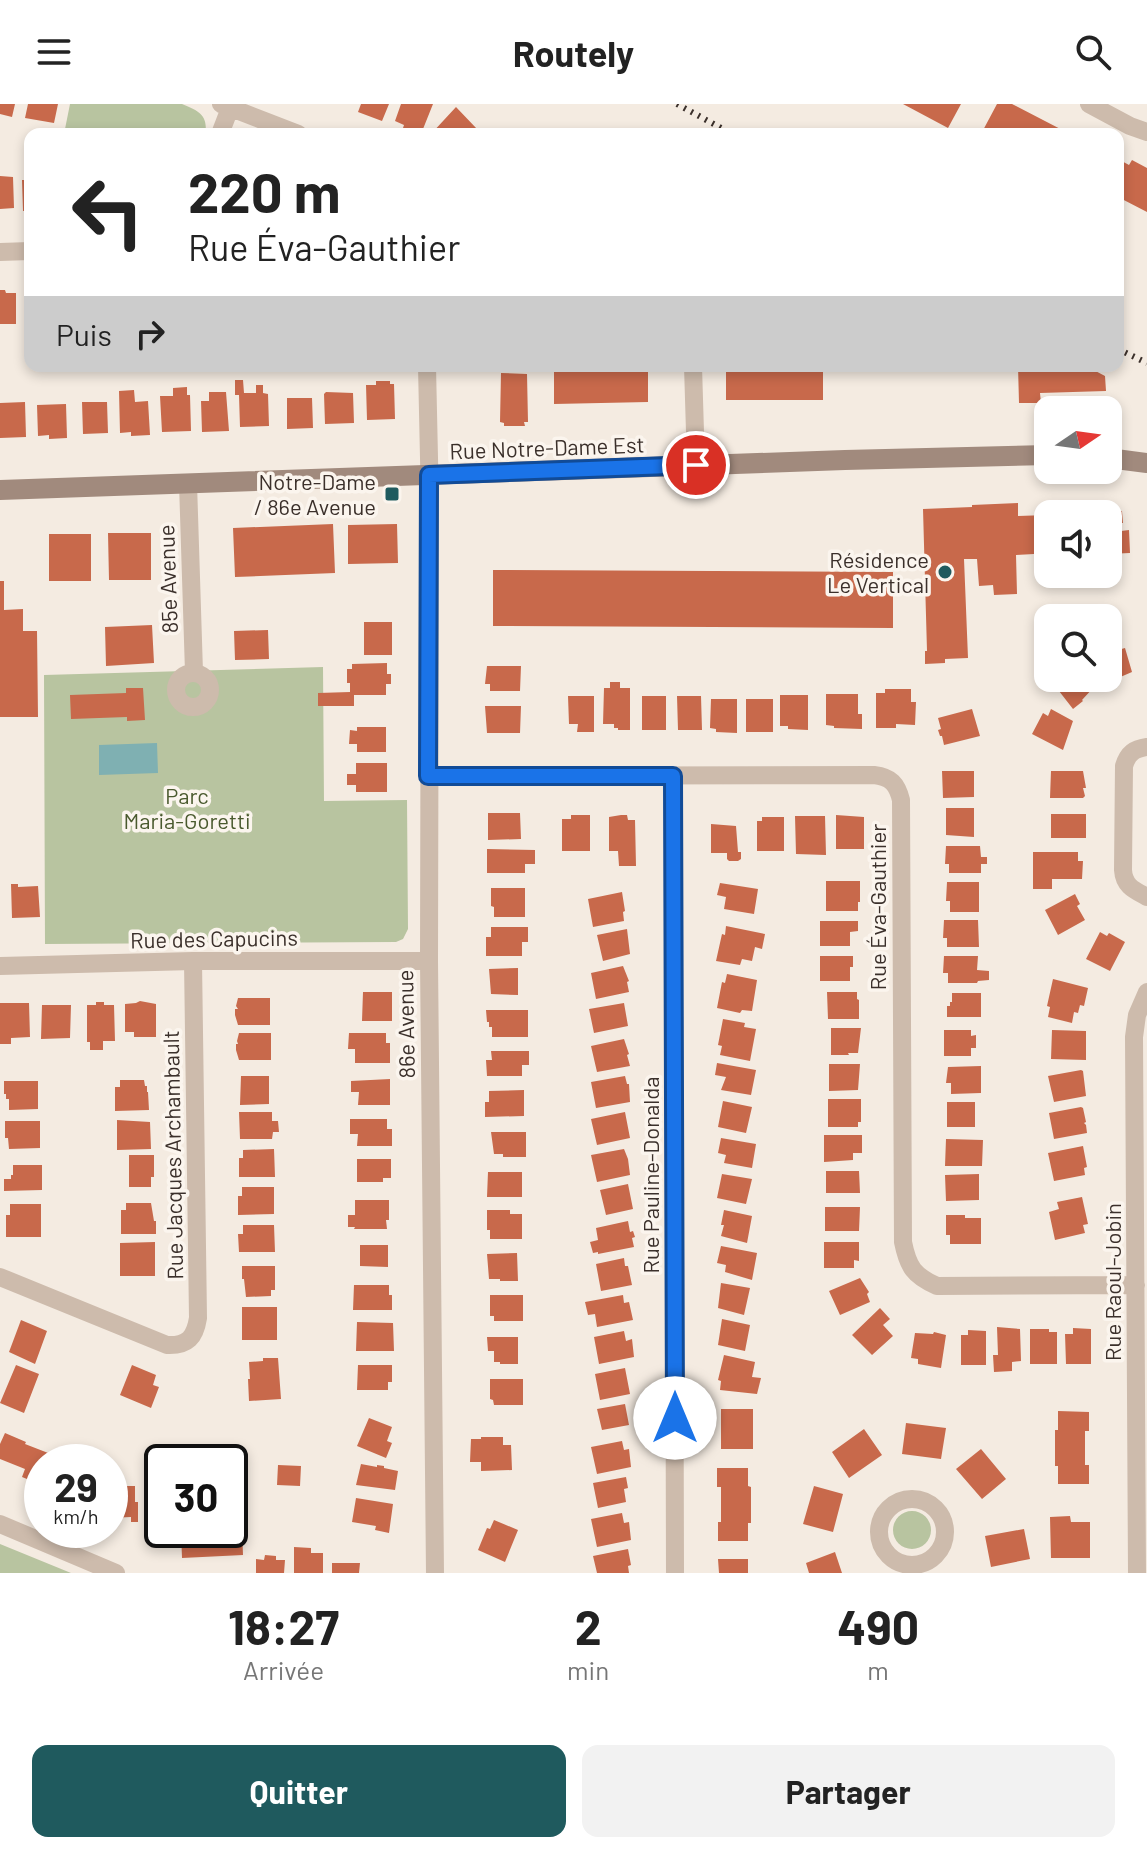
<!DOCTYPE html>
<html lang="fr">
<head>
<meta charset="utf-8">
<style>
  :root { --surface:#fff; --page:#f2f2f2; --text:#222; --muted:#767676; --accent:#1f5a5e }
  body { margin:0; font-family:Barlow,sans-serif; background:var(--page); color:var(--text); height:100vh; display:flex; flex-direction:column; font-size:30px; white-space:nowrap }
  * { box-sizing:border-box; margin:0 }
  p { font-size:26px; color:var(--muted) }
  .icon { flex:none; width:44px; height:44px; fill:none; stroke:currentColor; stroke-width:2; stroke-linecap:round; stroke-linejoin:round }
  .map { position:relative; height:1469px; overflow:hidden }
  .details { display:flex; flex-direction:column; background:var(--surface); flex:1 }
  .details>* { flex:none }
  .guide { position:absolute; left:24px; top:24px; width:1100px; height:244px; border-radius:16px; box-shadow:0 4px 12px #0003; background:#fff; color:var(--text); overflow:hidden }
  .needle { width:52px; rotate:77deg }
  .tools { position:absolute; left:1034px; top:292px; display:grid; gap:16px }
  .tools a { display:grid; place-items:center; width:88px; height:88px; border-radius:16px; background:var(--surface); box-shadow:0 4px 12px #0003; font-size:40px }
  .speed { position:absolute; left:24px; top:1340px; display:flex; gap:16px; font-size:40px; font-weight:700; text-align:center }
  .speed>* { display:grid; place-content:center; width:104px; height:104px; border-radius:50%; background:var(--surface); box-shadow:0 4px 12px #0003; line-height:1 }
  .speed small { font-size:20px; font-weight:400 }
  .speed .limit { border:4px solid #111; border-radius:12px; background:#fff; color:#111 }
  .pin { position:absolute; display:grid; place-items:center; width:68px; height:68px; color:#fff; margin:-34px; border:4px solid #fff; border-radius:50%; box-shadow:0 2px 8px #0007 }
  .me { position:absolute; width:88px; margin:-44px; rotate:0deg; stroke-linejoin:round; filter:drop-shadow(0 0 6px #0008) }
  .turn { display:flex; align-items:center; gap:28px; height:168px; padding:0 32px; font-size:36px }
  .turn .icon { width:104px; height:104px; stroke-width:2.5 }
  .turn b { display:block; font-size:56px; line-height:68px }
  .then { display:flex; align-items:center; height:76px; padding:0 32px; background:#0003; gap:16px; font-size:30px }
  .eta { display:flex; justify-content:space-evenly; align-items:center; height:136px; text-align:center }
  .eta b { font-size:48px; font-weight:700; line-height:56px }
  .button { display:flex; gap:16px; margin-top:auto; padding:16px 32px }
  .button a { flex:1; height:92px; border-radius:16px; background:var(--accent); color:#fff; font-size:32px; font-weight:700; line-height:92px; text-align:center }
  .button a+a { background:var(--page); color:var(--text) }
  header { display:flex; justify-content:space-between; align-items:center; height:104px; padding:0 32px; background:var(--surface); font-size:36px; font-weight:700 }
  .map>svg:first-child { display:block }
  .green { fill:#b8c4a0 }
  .water { fill:#7fb0b2 }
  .building { fill:#c8694b }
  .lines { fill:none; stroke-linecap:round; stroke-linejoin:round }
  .street { stroke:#cdbbac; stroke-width:18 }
  .secondary { stroke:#a18a7d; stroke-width:20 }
  .rail { stroke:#3b302b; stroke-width:6; stroke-dasharray:2 6; stroke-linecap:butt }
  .route-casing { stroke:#114b97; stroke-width:20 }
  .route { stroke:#1a73e8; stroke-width:14 }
  .poi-dot { fill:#1f5a5e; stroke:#fbf5ee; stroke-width:3 }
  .labels { text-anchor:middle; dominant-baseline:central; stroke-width:7; stroke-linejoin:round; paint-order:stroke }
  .street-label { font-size:22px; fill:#3b302b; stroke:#fbf5ee }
  .poi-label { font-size:22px; fill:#3b302b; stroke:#fbf5ee; text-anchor:end }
  .park-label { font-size:22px; fill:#4a5a2e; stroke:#fbf5ee }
</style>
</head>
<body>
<header><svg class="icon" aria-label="menu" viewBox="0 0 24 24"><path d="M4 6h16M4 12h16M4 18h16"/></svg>Routely<svg class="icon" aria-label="search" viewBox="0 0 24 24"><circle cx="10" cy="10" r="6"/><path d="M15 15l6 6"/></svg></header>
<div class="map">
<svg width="1147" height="1469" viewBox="0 0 1147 1469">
  <rect width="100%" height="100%" fill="#f4ebe1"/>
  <path class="green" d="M70,0H182C197,6 209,11 205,30H64Z
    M323,563L324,697L407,696L408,825L403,835L396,838L45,840L44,571Z
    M893 1426a19 19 0 1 1 38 0a19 19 0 1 1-38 0Z
    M0,1440L71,1469H0Z"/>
  <path class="water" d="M157,639L158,669L99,671V641Z"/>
  <path class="building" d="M0,0H15L12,13L0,10Z
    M28,0H58L54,19L25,14Z
    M361,0H389L382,17L358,8Z
    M401,0H433L421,30L403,24L404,21L395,17Z
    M903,0H961L948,24Z
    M997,0H1012L1070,30H981Z
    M456,3L477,25L472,30H431Z
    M1118,55L1129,61L1132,56L1147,64V108L1118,93Z
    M0,72L13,73L14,104L0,105Z
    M22,76H30V107H23Z
    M0,186H5L6,189H16V220H0Z
    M1018,262H1086L1105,272L1106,287L1040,289L1041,299H1019Z
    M726,264H823V296H726Z
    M648,266V298L554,300V267Z
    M501,269L527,270L528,318H524L525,322H504V319L500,318Z
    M235,276H243L244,289H256V281H263V289L268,290L269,322L240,323L239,291H235Z
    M376,277H390V280H394L395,315L367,316L366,281H376Z
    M187,283V291H190L191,327L162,328L160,292H173V284Z
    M134,286L135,298L148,297L150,331L131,332V328L120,329L119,287Z
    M209,288H226L229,327L202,328L201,297H209Z
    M326,288L353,289L354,319L325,320L324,290Z
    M287,294H312L313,324L287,325Z
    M25,298L26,333L0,334V299Z
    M82,298H107L108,329L83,330Z
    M66,300L67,334L49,335V331L38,332L37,301Z
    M1018,399V412L1048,411V452L1034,453V450L1016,451L1017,490L994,491L993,481L979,482L977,455H964L968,554L945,555V559L925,560V547H927L923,405L972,403V401Z
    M1075,403L1122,407L1123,419H1120L1121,427L1129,426L1130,449L1108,450V410H1075Z
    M333,420L335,469L235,473L233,424Z
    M397,420L398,459L348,460V421Z
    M108,429H151V476H109Z
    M49,430H91V477H49Z
    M493,466L893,468V524L493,522Z
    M0,477H4V506L23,505V527H37L38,613H0Z
    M364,518H392V551H364Z
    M152,521L154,559L106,562L105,523Z
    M268,526L269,555L235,556L234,527Z
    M1117,540L1118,546L1125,544L1132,568L1104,580L1102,574H1108V542Z
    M387,559V570H391V580H386V591H354V602H318V589L350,588V579H347V565H352V560Z
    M487,562H521L520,587H490V580H485Z
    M1057,574H1087L1094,583L1082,596L1083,597L1073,605L1052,578Z
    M610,578H620V584H630V626H618V624H614V620H603L604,584H610Z
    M126,584H143L145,616L127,617V613L71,615L70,591L126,589Z
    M885,585H911V598H916L915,621L896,620V624H876V589H885Z
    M826,590H858V610H862V625L834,624V622L826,621Z
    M780,591H808V626L788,625V622H780Z
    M568,592H594V628H577L578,620H569Z
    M642,592H666V626H642Z
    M677,592H701L702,626H678Z
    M711,595H737V629L716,628V625L710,624Z
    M746,595H773V628H746Z
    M485,602H521L520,629H487Z
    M972,605L980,632L944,641L942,632H940L938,626L941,625L938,614Z
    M1051,605L1073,617L1063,646L1032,630L1043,609L1048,612Z
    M357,623H386V648H357V640H349L350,626L357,627Z
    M356,659H387V688H356V681H347V670H356Z
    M942,667H974V693L943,694Z
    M1051,667H1083L1086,684H1083L1085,692L1083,694H1050Z
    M946,704H974V733L946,731Z
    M488,709H520L521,735L488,736Z
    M1051,710H1086V734H1051Z
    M571,711H590V747H562V715H571Z
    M621,711H627L628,716H635L636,762H619L618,747H609V713Z
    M836,711L864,713V745H836Z
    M795,712H825L826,751L796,750Z
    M762,713H784V747H757V717H762Z
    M711,720L736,722L738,748H741V755L738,757H729L727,755V749H711Z
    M946,742H980L981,753H987V760H981V769H949V760H945Z
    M487,745L535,746V760H525V769H487Z
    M1033,748H1078V757H1083L1082,775H1052V785H1033Z
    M826,777H860V798H858V807H826Z
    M947,778H979V808H950V797H946Z
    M720,779L758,785L754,810L724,805L726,793L717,791Z
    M11,780H18V783L38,782L40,813L12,814Z
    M491,784H525V813H494V803L491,802Z
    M622,788L625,807L623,808L624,817L593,823L588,795Z
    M1075,790L1080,800L1077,802L1085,816L1058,831L1045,806Z
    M944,816H978L979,843H947V834H943Z
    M820,817H858V827L850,828V842H820Z
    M726,822L765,830L762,845L755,843L752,857L742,855L740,861L716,857L722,830L725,831Z
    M491,823H528V838H522V852H486V833H491Z
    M627,825L630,850L603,857L597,831Z
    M1100,828L1107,832L1109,829L1125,838L1110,867L1086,855Z
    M820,852H853V863H850V877H820Z
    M944,852H978L977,866L989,867V876L978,877L977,879H948V869H943Z
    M623,862L629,877L627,878L629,888L596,895L591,869Z
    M518,864V891L491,890L489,865Z
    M727,870L757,876L752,907L742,906L740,909L717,904L722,878L725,879Z
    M1053,875L1088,884L1084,902L1080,901L1078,909L1074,908L1072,919L1048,913L1050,903L1047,902Z
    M363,888H392V917H362Z
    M827,888H857V895L859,896V915H828Z
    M952,889H981V913H947V902H950V898H952Z
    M238,894H270V921H238L235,911V905H238L236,902Z
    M140,897L156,900V933H134V928H125V900L136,899Z
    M96,898H104V901H114L115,937H103V946H90V938H87V901H96Z
    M0,899H29L30,933L11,934V940H0Z
    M624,899L628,922L594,929L589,905Z
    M42,901H71L70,934L41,935Z
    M486,906H528V933H492V923H489V918H487Z
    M723,915L745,919L744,923L756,925L750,957L720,951L722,942L718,941Z
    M831,924H861L858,949H848L849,951H831Z
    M944,926H971V932L976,931V944H971V952H944Z
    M1052,926L1086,927V956L1051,955Z
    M239,929H271V956H239L236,946V940H238L237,937Z
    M349,929H386V939H390V959H355V945H348Z
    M624,935L629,950L627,951L630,962L597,968L591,942Z
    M491,947H529V961H522V972H487L486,956H492Z
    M717,959L756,966L751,991L721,986L726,973L715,971Z
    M829,960H860L858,986L829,987Z
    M981,962V989L951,990V979H946L948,963Z
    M1081,966L1083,967L1086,992L1054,998L1048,972Z
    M241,972H269V1000L240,1001Z
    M625,972L627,980H629L630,998L596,1004L591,978Z
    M390,975V1001H358L359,988H351V977Z
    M120,976H144L145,982H147V988H148L149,1006L115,1007V983H120Z
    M4,977H38V1005L9,1006V995H6V990H4Z
    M524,986V1012L485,1013V998H489V987Z
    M828,995H861V1018H858V1023H828Z
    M723,997L752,1003L746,1029L718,1023Z
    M947,998H975V1023H947Z
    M1081,1003L1083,1004L1086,1018L1084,1019L1086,1021L1087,1029L1054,1035L1049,1009Z
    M239,1008H272V1017H278L279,1028H273L272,1035H240Z
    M625,1008L630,1034L597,1041L591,1015Z
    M350,1015H387V1025H392V1042H357L358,1030H350Z
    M117,1016L150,1018L151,1045L117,1046Z
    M5,1017H40V1044L9,1045L8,1034H5Z
    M491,1028H526V1053H503V1050H494Z
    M824,1031H862V1049H853V1056L824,1058Z
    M721,1034L756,1040L752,1064L724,1059L726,1051L718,1049Z
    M946,1035L983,1036L982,1062H945Z
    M1083,1042L1087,1063L1084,1064L1085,1071L1054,1077L1048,1049Z
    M274,1045L275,1073H239V1054H243V1046Z
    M624,1045L628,1055L630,1071L597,1078L591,1051Z
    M129,1051H154V1073H151V1083H129Z
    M357,1055H391V1074H383V1078H357Z
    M13,1061H42V1086L4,1087V1075H11V1071H13Z
    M826,1067H859L860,1089H826Z
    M488,1068H522V1093H487Z
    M722,1070L752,1075L746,1100L717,1094Z
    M979,1070V1096L946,1097L945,1071Z
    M628,1080L633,1105L606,1111L600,1086Z
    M242,1083H274V1110L238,1111V1092H242Z
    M1082,1093L1088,1120L1083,1121L1085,1129L1055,1136L1049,1108L1059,1105L1057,1098Z
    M355,1096H389V1116H386L387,1125H354L355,1123H348V1111H355Z
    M126,1099H151L154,1117H156V1130H121V1106H126Z
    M10,1100H41V1133H6V1111H10Z
    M825,1103H860L859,1127H825Z
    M487,1106H510V1110H522V1135H490V1126H487Z
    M724,1106L752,1112L747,1139L721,1132L724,1121H721Z
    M946,1111H965V1114H981V1140H950V1131H946Z
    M628,1117L630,1128L633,1127L635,1133L632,1134L634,1143L598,1150V1148L593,1149L590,1138L598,1136L596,1124Z
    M243,1121H274L275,1148H239L238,1130H243Z
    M155,1138V1172H120V1139Z
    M824,1138H859V1157L854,1156V1164H824Z
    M360,1141H388V1163L360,1162Z
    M721,1142L757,1149L752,1176L725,1168L726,1161L717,1159Z
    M517,1149L518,1177H500V1175H489L487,1150Z
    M624,1154L625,1162H628L632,1181L601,1187L596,1160Z
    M242,1162H275V1186H271V1192L246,1193L244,1175H242Z
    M860,1174L869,1188L867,1190L870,1198L840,1211L829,1187Z
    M721,1179L750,1184L744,1211L718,1204Z
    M354,1181H389V1191H392V1206H353Z
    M490,1191H523V1217H494V1212H490Z
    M623,1191L624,1199L629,1198L633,1216L597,1223L595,1210L588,1211L585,1198Z
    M242,1203H277V1236H242Z
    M880,1204L890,1215L883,1221L893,1232L872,1251L852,1231Z
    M722,1215L750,1221L745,1247L718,1241Z
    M21,1216L47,1227L35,1260L9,1248Z
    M357,1218L393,1219L394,1247H356Z
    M997,1223L1020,1225L1021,1257L1012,1258V1267L994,1268L993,1251H998Z
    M1073,1224L1091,1225V1260H1066L1065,1230H1073Z
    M1030,1225H1049V1228H1057V1260H1030Z
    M968,1226L986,1227V1261H961V1231H968Z
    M624,1227L626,1237L632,1235L634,1253L599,1260L594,1233Z
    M934,1228L946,1231L941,1264L918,1260V1255L911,1254L915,1229L933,1230Z
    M487,1233H518V1260H500V1258H494V1247H488Z
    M724,1251L755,1258L752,1273L761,1274L757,1290L720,1286L721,1277L718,1276Z
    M263,1254H278L281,1295L249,1297L248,1275H250L249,1258L263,1257Z
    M16,1261L39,1270L24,1309L0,1299Z
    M132,1261L156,1271L153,1281L159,1283L151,1304L120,1291Z
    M358,1261H392V1278H388V1286H357Z
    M625,1264L630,1290L600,1296L595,1270Z
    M490,1275H523V1301H494L493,1296L490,1295Z
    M625,1300L629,1321L602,1326L597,1305Z
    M721,1305H753V1345H721Z
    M1058,1307L1089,1308V1327H1085V1361H1089V1380H1058V1362H1055V1326H1058Z
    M369,1314L392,1323L387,1337L392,1339L386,1354L357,1342Z
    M906,1319L946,1324L941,1355L902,1350Z
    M864,1325L882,1351L849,1374L832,1348Z
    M5,1329L26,1338L25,1340L61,1354L60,1358H42V1381L22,1373L25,1365L0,1355V1340Z
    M481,1333H503V1341H511L512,1366L481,1367V1358H470L471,1335H481Z
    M622,1337L624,1346L629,1345L631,1363L597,1370L591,1343Z
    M981,1345L1006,1375L982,1395L956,1365Z
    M361,1360L377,1363V1361L384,1362V1364L398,1367L395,1386L356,1381Z
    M278,1361L301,1362L300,1382L277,1381Z
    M717,1364H748V1382L751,1383V1419H748V1437H718V1418H721V1383H717Z
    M626,1373L628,1384L624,1385L626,1398L598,1404L593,1379Z
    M110,1382H135V1398H138V1418H131V1413L110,1414Z
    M814,1382L843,1390L833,1428L803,1420Z
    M146,1392H162V1428H146Z
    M356,1394L393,1400L389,1429L375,1426L376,1422L352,1418Z
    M622,1409L624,1419L629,1418L631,1436L597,1443L591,1415Z
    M1070,1412L1071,1418H1090V1454H1051L1050,1413Z
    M494,1416L518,1426L505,1458L478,1446L487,1424L490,1425Z
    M230,1425H242L243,1451L182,1454L181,1427Z
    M1024,1425L1030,1455L991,1463L985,1432Z
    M294,1443L311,1444V1449H323V1469H294Z
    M628,1445L631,1461L628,1462L629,1469H597L593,1452Z
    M835,1448L842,1469H809L806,1459Z
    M265,1451L276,1452V1456H285L284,1469H256V1455L264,1456Z
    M718,1455H748V1469H719Z
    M332,1459H360L359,1469H332Z"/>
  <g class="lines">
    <path class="street" d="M221,0L298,30
      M1089,0L1130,22L1147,28
      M220,30L230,4
      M0,148L30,147
      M427,262L430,400L429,857L435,1469
      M693,262L696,361
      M188,379L194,568
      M176 586a17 17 0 1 1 34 0a17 17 0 1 1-34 0Z
      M1147,643C1134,645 1128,649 1124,662L1123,766C1124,782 1134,786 1147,793
      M428,672L874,671C891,673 897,680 901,696L903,1138C908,1163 914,1172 937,1182L1136,1181
      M673,672L675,1469
      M0,862L193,857H429
      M0,1173L167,1241C188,1242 195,1233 198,1214L193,857
      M879 1428a33 33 0 1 1 66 0a33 33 0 1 1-66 0Z
      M0,1420L116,1469
      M1137,1469L1134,933L1137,911L1147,888"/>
    <path class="secondary" d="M1108,354L1147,359
      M0,386L845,356L1048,351"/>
    <path class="rail" d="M677,0L732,30
      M1118,245L1147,259"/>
  </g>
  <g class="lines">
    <g class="route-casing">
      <path id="route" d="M675,1314L673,672H428L429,371L696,361"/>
    </g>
    <use href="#route" class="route"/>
  </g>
  <g class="poi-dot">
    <rect x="384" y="382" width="16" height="16" rx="4"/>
    <circle cx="945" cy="468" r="8"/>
  </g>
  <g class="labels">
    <g class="street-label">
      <text transform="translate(547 343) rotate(-2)">Rue Notre-Dame Est</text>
      <text transform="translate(167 475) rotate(-92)">85e Avenue</text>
      <text transform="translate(877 803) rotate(-90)">Rue Éva-Gauthier</text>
      <text transform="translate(214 834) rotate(-1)">Rue des Capucins</text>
      <text transform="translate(405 920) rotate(-91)">86e Avenue</text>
      <text transform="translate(172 1051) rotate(-91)">Rue Jacques Archambault</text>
      <text transform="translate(650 1071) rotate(-90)">Rue Pauline-Donalda</text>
      <text transform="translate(1112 1178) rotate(-90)">Rue Raoul-Jobin</text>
    </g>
    <g class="poi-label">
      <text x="376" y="377">Notre-Dame<tspan x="376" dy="25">/ 86e Avenue</tspan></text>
      <text x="929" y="455">Résidence<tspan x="929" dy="25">Le Vertical</tspan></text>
    </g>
    <g class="park-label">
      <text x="187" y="691">Parc<tspan x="187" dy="25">Maria-Goretti</tspan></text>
    </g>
  </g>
</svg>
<div class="tools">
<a><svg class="needle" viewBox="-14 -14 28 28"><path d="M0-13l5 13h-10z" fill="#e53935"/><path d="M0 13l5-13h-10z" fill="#767676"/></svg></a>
<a><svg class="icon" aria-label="sound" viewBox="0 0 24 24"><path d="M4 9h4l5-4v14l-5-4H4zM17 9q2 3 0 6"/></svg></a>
<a><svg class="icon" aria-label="search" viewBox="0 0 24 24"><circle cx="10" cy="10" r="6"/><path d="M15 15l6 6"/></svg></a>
</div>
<div class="speed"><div>29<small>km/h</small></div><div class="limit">30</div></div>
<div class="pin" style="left:696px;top:361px;background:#d93025"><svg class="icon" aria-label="arrive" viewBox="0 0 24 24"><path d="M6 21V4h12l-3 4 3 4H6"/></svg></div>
<svg class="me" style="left:675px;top:1314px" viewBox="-20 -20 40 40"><circle r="19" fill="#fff"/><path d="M0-13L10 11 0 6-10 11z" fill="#1a73e8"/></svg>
<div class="guide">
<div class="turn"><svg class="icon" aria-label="left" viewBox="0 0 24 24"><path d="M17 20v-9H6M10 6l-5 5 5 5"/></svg><div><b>220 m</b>Rue Éva-Gauthier</div></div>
<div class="then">Puis<svg class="icon" aria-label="right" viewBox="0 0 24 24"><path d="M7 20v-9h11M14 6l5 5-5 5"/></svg></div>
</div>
</div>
<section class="details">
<div class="eta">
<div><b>18:27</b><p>Arrivée</p></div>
<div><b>2</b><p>min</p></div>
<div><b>490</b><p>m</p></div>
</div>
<div class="button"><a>Quitter</a><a>Partager</a></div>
</section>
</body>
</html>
